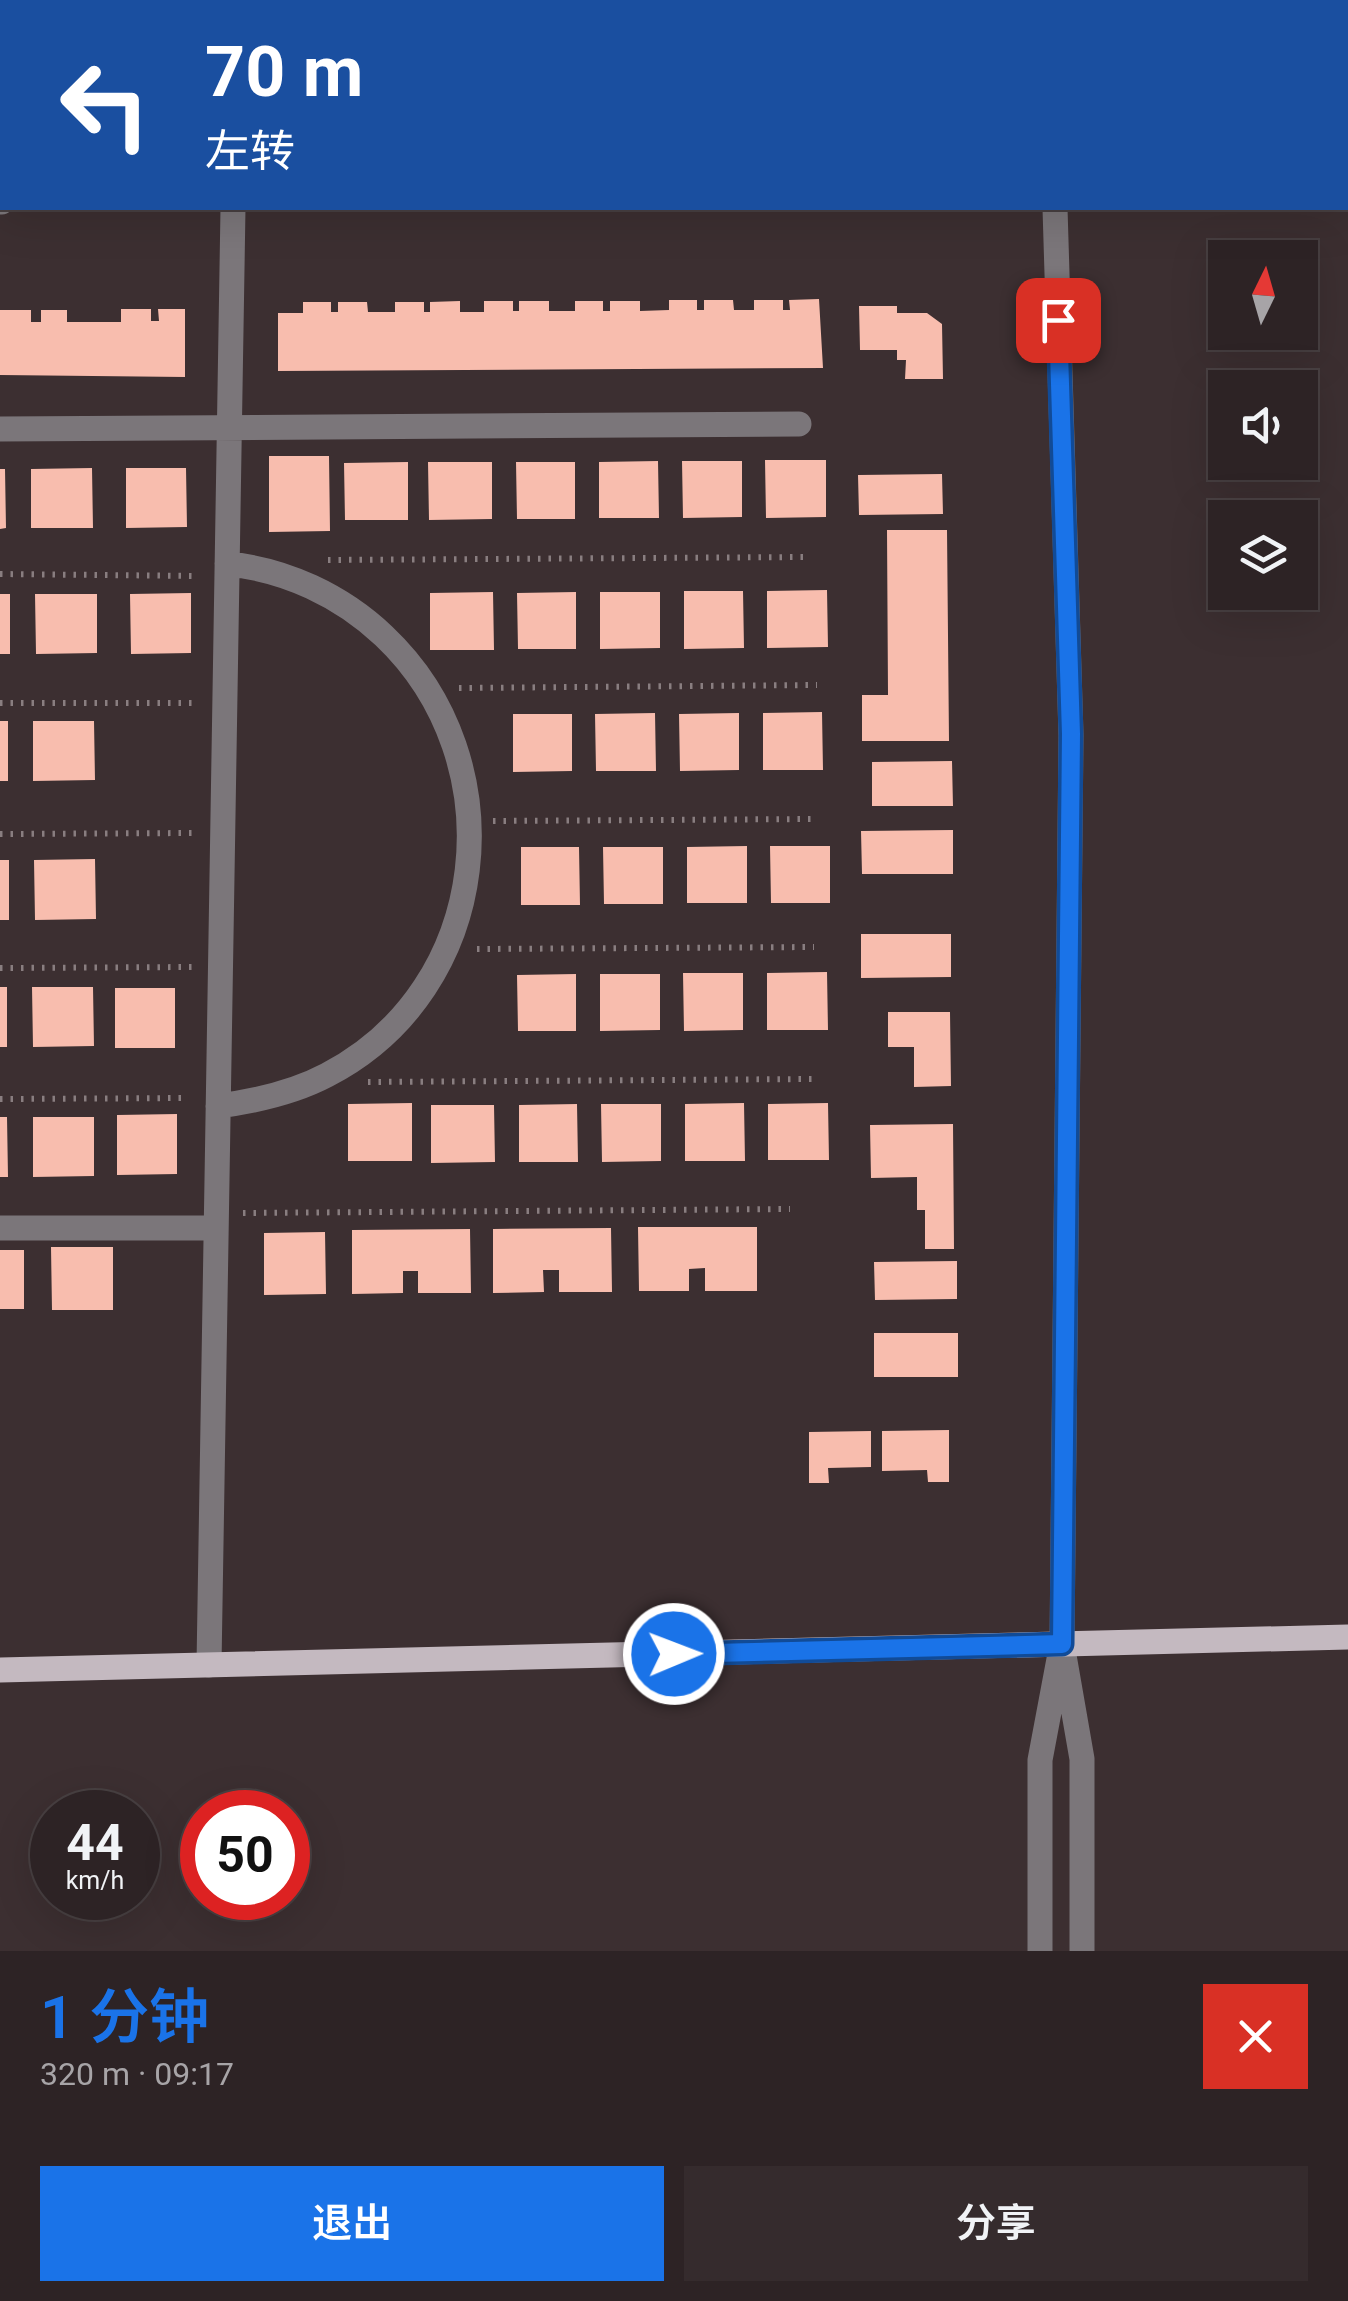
<!DOCTYPE html>
<html lang="zh">
<head>
<meta charset="utf-8">
<style>
  :root { --surface:#2d2325; --page:#352b2d; --text:#f1f3f6; --muted:#a7a4a7; --line:#484042; --accent:#1a73e8 }
  body { margin:0; font-family:Roboto,"Noto Sans SC",sans-serif; background:var(--page); color:var(--text); height:100vh; display:flex; flex-direction:column; font-size:38px; white-space:nowrap }
  * { box-sizing:border-box; margin:0 }
  p { font-size:32px; color:var(--muted) }
  .icon { flex:none; width:55px; height:55px; fill:none; stroke:currentColor; stroke-width:2; stroke-linecap:round; stroke-linejoin:round }
  .map { position:relative; height:1951px; overflow:hidden }
  .details { display:flex; flex-direction:column; background:var(--surface); flex:1 }
  .details>* { flex:none }
  .top-card { position:absolute; left:0px; top:0px; width:1350px; height:210px; box-shadow:0 10px 40px #0002,0 0 0 2px var(--line); background:#1a4fa0; color:#fff; overflow:hidden }
  .needle { width:65px; rotate:5deg }
  .tools { position:absolute; left:1208px; top:240px; display:grid; gap:20px }
  .tools a { display:grid; place-items:center; width:110px; height:110px; border-radius:0px; background:var(--surface); box-shadow:0 10px 40px #0002,0 0 0 2px var(--line); font-size:50px }
  .speed { position:absolute; left:30px; top:1790px; display:flex; gap:20px; font-size:50px; font-weight:700; text-align:center }
  .speed>* { display:grid; place-content:center; width:130px; height:130px; border-radius:50%; background:var(--surface); box-shadow:0 10px 40px #0002,0 0 0 2px var(--line); line-height:1 }
  .speed small { font-size:25px; font-weight:400 }
  .speed .limit { border:15px solid #d22; background:#fff; color:#111 }
  .pin { position:absolute; display:grid; place-items:center; width:85px; height:85px; color:#fff; margin:-42px; border-radius:20px; box-shadow:0 5px 15px #0006 }
  .me { position:absolute; width:110px; margin:-55px; rotate:89deg; stroke-linejoin:round; filter:drop-shadow(0 0 8px #0008) }
  .turn { display:flex; align-items:center; gap:35px; height:210px; padding:0 40px; font-size:45px }
  .turn .icon { width:130px; height:130px; stroke-width:2.5 }
  .turn b { display:block; font-size:70px; line-height:85px }
  .round { display:grid; place-items:center; flex:none; width:105px; height:105px; border-radius:0px; background:var(--page) }
  .headline { display:flex; align-items:center; justify-content:space-between; height:170px; padding:0 40px }
  h1 { font-size:60px; font-weight:600; line-height:75px; color:var(--accent) }
  .cta { display:flex; gap:20px; margin-top:auto; padding:20px 40px }
  .cta a { flex:1; height:115px; border-radius:0px; background:var(--accent); color:#fff; font-size:40px; font-weight:600; line-height:115px; text-align:center }
  .cta a+a { background:var(--page); color:var(--text) }
  .map>svg:first-child { display:block }
  .building { fill:#f8bdae }
  .lines { fill:none; stroke-linecap:round; stroke-linejoin:round }
  .path { stroke:#897e80; stroke-width:6; stroke-dasharray:2.5 8; stroke-linecap:butt }
  .minor { stroke:#7b767a; stroke-width:25 }
  .major { stroke:#c4b9c0; stroke-width:25 }
  .route-casing { stroke:#114b97; stroke-width:25 }
  .route { stroke:#1a73e8; stroke-width:18 }
</style>
</head>
<body>
<div class="map">
<svg width="1348" height="1951" viewBox="0 0 1348 1951">
  <rect width="100%" height="100%" fill="#3c2f31"/>
  <path class="building" d="M819,299L823,368L278,371V313H303V302H331V312H338V302H367L368,312H395V302H424V312H430V302L460,301V312H484V301H513V311H519V301H549V311H575V301H603V311H610V301H640V311L669,310V300H697V310H704V300H733L734,310H754V300H783V310H790L789,300Z
    M859,306H897V313H927L942,324L943,379H905L906,360H897V350H860Z
    M121,309H151V321H159L158,309H185V377L0,375V310H31V322H41V310H67V322H121Z
    M269,456H329L330,531L269,532Z
    M765,460H826V517L766,518Z
    M658,461L659,518H599V462Z
    M682,461H742V517L683,518Z
    M408,462V520H345L344,463Z
    M428,462H492V519L429,520Z
    M516,462H575V519H517Z
    M92,468L93,528H31V469Z
    M126,468H186L187,527L126,528Z
    M0,469H5L6,528L0,529Z
    M942,474L943,514L859,515L858,475Z
    M887,530H947L949,741H862V695H888Z
    M827,590L828,647L767,648V591Z
    M684,591H743L744,648L684,649Z
    M493,592L494,650H430V593Z
    M576,592V649H518L517,593Z
    M600,592H660V648L600,649Z
    M191,593V653L131,654L130,594Z
    M0,594H10V654H0Z
    M35,594H97V653L36,654Z
    M822,712L823,770H763V713Z
    M655,713L656,771H596L595,714Z
    M739,713V770L680,771L679,714Z
    M513,714H572V771L513,772Z
    M0,721H8V781H0Z
    M33,721H94L95,780L33,781Z
    M952,761L953,806H872V762Z
    M953,830V874H862L861,831Z
    M747,846V903H687V847Z
    M770,846H830V903H771Z
    M521,847H579L580,905H521Z
    M603,847H663V904H604Z
    M95,859L96,919L35,920L34,860Z
    M0,860H9V920H0Z
    M861,934H951V977L861,978Z
    M827,972L828,1030H767V973Z
    M683,973H743V1030L684,1031Z
    M576,974V1031H518L517,975Z
    M600,974H660V1030L600,1031Z
    M0,987H7V1047H0Z
    M32,987H93L94,1046L33,1047Z
    M115,988H175V1048H115Z
    M888,1012H950L951,1086L914,1087V1047H888Z
    M412,1103V1161H348V1104Z
    M744,1103L745,1161H685V1104Z
    M828,1103L829,1160H768V1104Z
    M577,1104L578,1162H519V1105Z
    M601,1104H661V1161L602,1162Z
    M431,1105H494L495,1162L431,1163Z
    M177,1114V1174L117,1175V1115Z
    M0,1117H7L8,1177H0Z
    M33,1117H94V1176L33,1177Z
    M953,1124L954,1249H925V1210H917V1177L871,1178L870,1125Z
    M638,1227H757V1291H705V1268L689,1269V1291H639Z
    M611,1228L612,1292H559V1270H543L544,1292L493,1293V1229Z
    M470,1229L471,1293H418V1271H403V1293L352,1294V1230Z
    M325,1232L326,1294L264,1295V1233Z
    M51,1247H113V1310H52Z
    M0,1250H24V1309H0Z
    M957,1261V1299L875,1300L874,1262Z
    M874,1333H958V1377H874Z
    M949,1430V1482H928L927,1470L882,1471V1431Z
    M871,1431V1467L828,1468L829,1483H809V1432Z"/>
  <g class="lines">
    <path class="path" d="M328,560L805,557
      M0,574L199,576
      M459,688L817,685
      M0,703H199
      M493,821L816,819
      M0,834L194,833
      M477,949L814,947
      M0,968L194,967
      M368,1082L812,1079
      M0,1099L189,1098
      M243,1213L790,1209"/>
    <path class="minor" d="M232,0V2
      M1051,0V2
      M0,202H2
      M1055,208L1071,735L1062,1644L1082,1759V1951
      M0,429L799,424
      M218,1106C256,1101 293,1093 327,1075C493,989 516,761 384,636C342,596 285,569 227,564
      M0,1228H216
      M209,1665L233,208
      M1040,1951V1760L1059,1659"/>
    <path class="major" d="M0,1670L1348,1637"/>
  </g>
  <g class="lines">
    <g class="route-casing">
      <path id="route" d="M674,1654L1062,1644L1071,734L1058,320"/>
    </g>
    <use href="#route" class="route"/>
  </g>
</svg>
<div class="tools">
<a><svg class="needle" viewBox="-14 -14 28 28"><path d="M0-13l5 13h-10z" fill="#e53935"/><path d="M0 13l5-13h-10z" fill="#a7a4a7"/></svg></a>
<a><svg class="icon" aria-label="sound" viewBox="0 0 24 24"><path d="M4 9h4l5-4v14l-5-4H4zM17 9q2 3 0 6"/></svg></a>
<a><svg class="icon" aria-label="layers" viewBox="0 0 24 24"><path d="M12 4l9 5-9 5-9-5zM3 14l9 5 9-5"/></svg></a>
</div>
<div class="speed"><div>44<small>km/h</small></div><div class="limit">50</div></div>
<div class="pin" style="left:1058px;top:320px;background:#d93025"><svg class="icon" aria-label="arrive" viewBox="0 0 24 24"><path d="M6 21V4h12l-3 4 3 4H6"/></svg></div>
<svg class="me" style="left:674px;top:1654px" viewBox="-20 -20 40 40"><circle r="17" fill="#1a73e8" stroke="#fff" stroke-width="3"/><path d="M0-11L8 9 0 5-8 9z" fill="#fff"/></svg>
<div class="top-card">
<div class="turn"><svg class="icon" aria-label="left" viewBox="0 0 24 24"><path d="M17 20v-9H6M10 6l-5 5 5 5"/></svg><div><b>70 m</b>左转</div></div>
</div>
</div>
<section class="details">
<div class="headline"><div><h1>1 分钟</h1><p>320 m · 09:17</p></div><a class="round" style="background:#d93025;color:#fff"><svg class="icon" aria-label="close" viewBox="0 0 24 24"><path d="M6 6l12 12M18 6L6 18"/></svg></a></div>
<div class="cta"><a>退出</a><a>分享</a></div>
</section>
</body>
</html>
